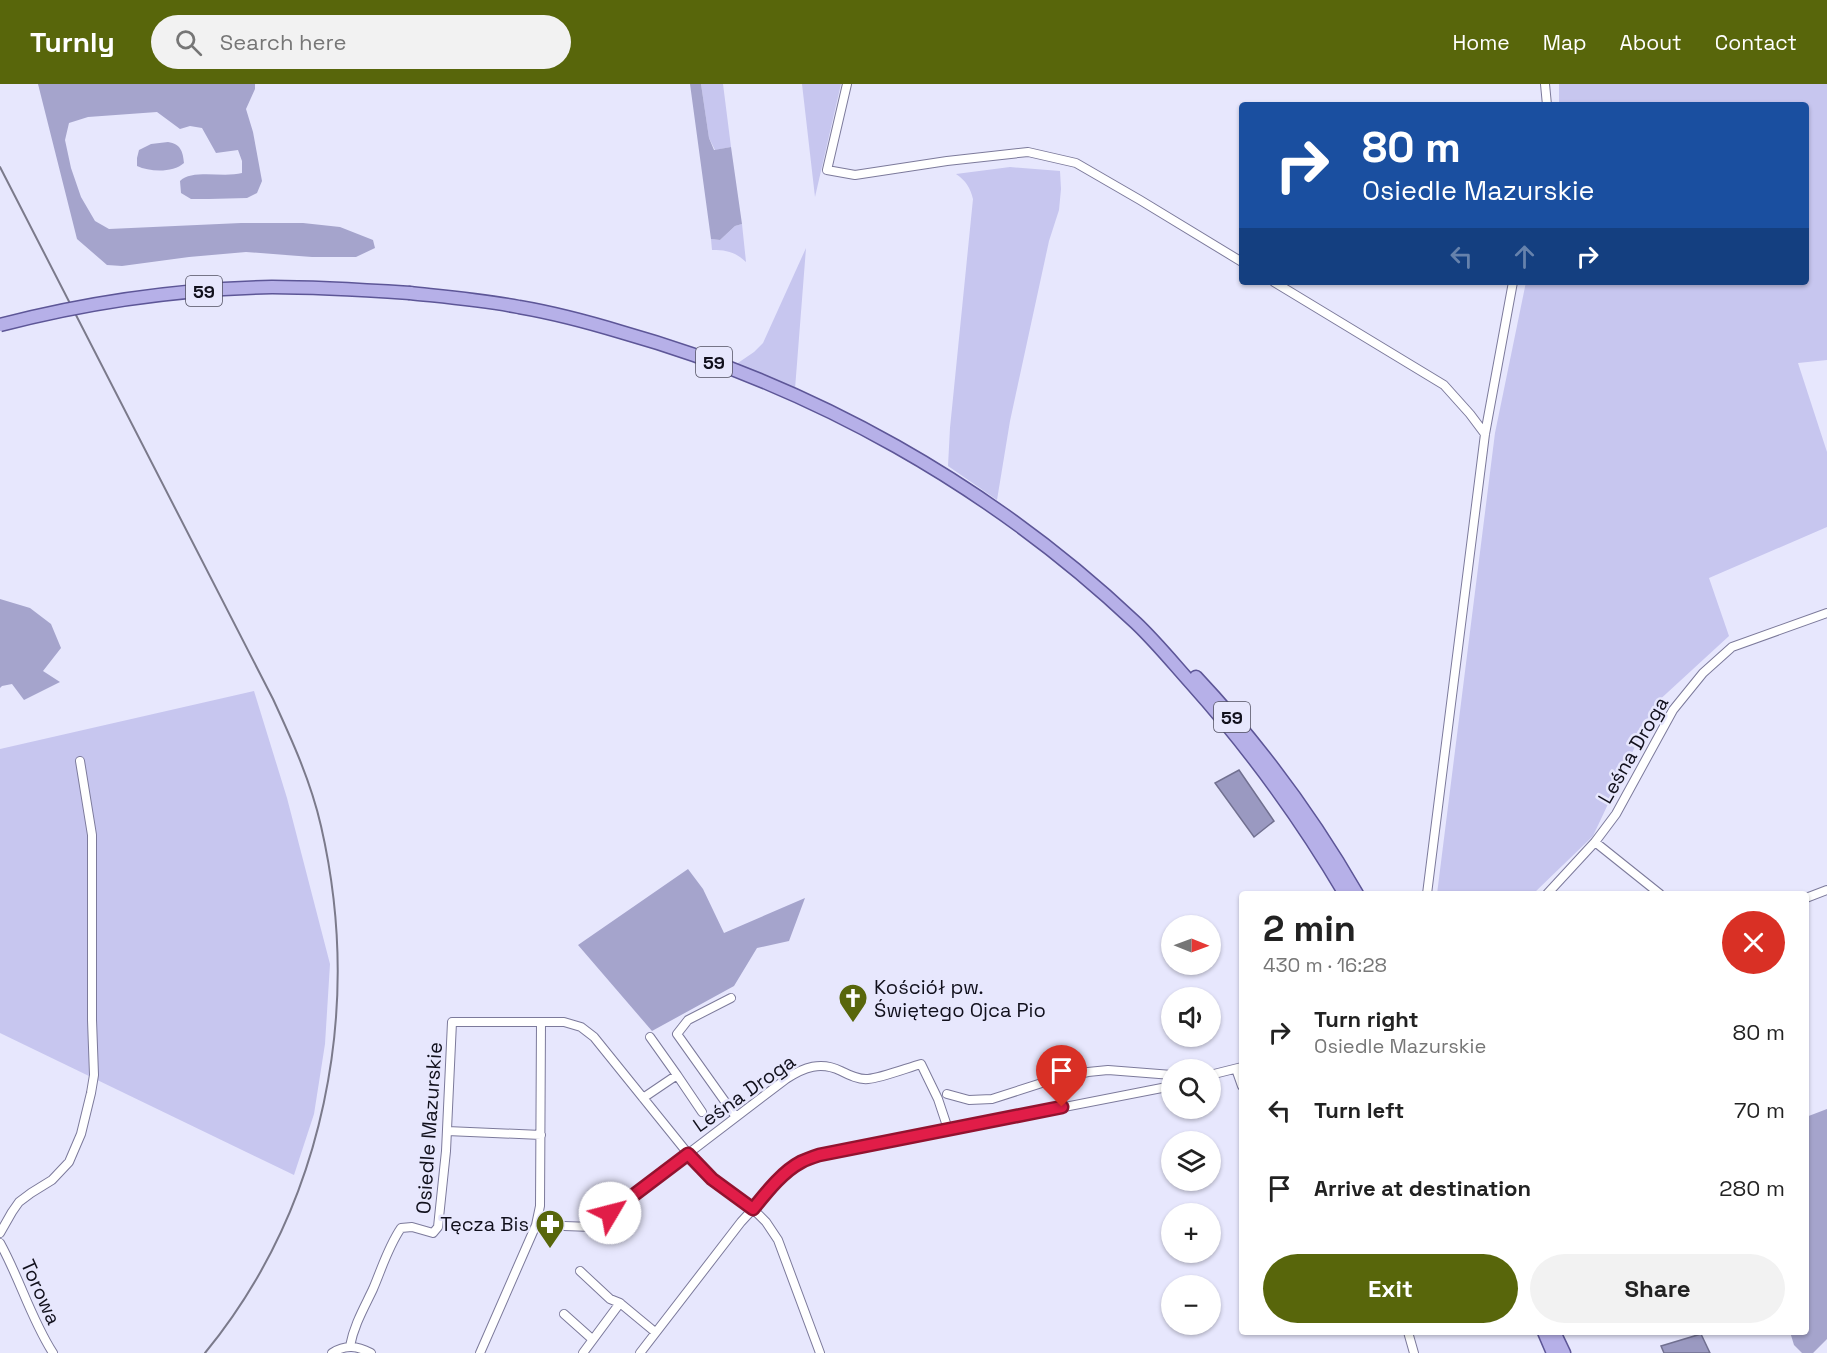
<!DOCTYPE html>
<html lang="en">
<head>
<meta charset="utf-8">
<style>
  :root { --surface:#fff; --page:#f2f2f2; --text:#222; --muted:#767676; --accent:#58660b }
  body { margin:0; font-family:"Space Grotesk",sans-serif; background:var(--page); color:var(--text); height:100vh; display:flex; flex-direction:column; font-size:22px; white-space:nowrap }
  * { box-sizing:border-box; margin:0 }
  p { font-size:20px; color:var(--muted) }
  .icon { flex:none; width:33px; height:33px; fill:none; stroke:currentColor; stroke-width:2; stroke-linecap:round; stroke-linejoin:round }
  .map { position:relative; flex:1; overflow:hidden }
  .details { position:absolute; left:1239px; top:807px; width:570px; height:444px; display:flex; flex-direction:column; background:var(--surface); border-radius:6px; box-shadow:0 2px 4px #0004 }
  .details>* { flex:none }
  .top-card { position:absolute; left:1239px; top:18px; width:570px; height:183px; border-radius:6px; box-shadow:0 2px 4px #0004; background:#1a4fa0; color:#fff; overflow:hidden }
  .needle { width:39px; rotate:91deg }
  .fabs { position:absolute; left:1161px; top:831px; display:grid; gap:12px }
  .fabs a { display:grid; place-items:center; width:60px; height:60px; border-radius:50%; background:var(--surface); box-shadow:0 2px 4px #0004; font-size:30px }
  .pin { position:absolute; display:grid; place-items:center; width:51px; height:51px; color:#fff; margin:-62px -26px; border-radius:50% 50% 50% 0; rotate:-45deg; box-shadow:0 0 6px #0007 }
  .pin .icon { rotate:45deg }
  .me { position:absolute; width:66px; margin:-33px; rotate:53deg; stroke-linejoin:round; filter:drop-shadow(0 0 4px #0008) }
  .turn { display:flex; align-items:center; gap:21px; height:126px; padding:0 24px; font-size:27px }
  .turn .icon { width:78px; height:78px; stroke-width:2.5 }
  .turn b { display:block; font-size:42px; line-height:51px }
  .lanes { display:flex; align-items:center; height:57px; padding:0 24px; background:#0003; justify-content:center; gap:30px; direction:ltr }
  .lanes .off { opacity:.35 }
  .round { display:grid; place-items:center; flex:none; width:63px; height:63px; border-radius:32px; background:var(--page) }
  .summary { display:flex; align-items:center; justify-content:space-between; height:102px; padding:0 24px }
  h1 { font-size:36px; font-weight:700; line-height:45px }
  .button { display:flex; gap:12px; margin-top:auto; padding:12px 24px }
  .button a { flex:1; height:69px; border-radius:36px; background:var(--accent); color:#fff; font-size:24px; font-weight:700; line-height:69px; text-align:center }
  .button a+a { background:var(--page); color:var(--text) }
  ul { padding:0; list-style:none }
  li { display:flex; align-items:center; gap:18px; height:78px; padding:0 24px }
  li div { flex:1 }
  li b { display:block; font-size:22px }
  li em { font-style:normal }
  header { display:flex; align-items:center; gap:36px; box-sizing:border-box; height:84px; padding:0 30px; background:var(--accent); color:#fff }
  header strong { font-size:28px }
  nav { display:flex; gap:33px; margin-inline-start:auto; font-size:21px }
  .search { width:420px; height:54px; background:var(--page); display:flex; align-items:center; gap:15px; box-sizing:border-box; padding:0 21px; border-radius:33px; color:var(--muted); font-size:22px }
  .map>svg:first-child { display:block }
  .green { fill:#c7c6ef }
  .forest { fill:#a5a4cc }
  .water { fill:#9a99c1; stroke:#717090; stroke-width:1.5 }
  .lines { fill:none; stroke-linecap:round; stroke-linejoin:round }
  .minor-casing { stroke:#7c7a9b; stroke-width:10 }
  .primary-casing { stroke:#5d5697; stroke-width:15 }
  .minor { stroke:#fff; stroke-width:8 }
  .primary { stroke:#b6b0e8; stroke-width:12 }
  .rail { stroke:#7b7a8b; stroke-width:2 }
  .primary-bridge-casing { stroke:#5d5697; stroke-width:15; stroke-linecap:butt }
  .primary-bridge { stroke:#b6b0e8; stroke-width:12 }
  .route-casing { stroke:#92132f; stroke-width:15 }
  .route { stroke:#e11d48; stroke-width:10 }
  .labels { text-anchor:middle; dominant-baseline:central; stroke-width:5; stroke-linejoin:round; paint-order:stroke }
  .shield { fill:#e7e7fd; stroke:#515060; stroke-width:1.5 }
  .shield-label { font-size:18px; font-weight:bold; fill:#11101c }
  .street-label { font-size:20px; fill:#11101c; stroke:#e7e7fd }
  .poi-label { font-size:20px; fill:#11101c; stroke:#e7e7fd; text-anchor:start }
</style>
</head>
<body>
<header>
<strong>Turnly</strong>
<div class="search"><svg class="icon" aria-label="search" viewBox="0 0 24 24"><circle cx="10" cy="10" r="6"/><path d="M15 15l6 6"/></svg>Search here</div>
<nav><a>Home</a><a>Map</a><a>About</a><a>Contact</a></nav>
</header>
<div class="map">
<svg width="1827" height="1269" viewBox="0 0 1827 1269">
  <rect width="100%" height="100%" fill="#e7e7fd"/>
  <path class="green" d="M701,0H723L731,63L715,66L709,54Z
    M802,0H841L815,113Z
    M1559,0H1827V276L1798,279L1827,368V443L1709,494L1729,552L1655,620L1593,752L1533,810H1437L1495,349L1526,198H1806V21H1559Z
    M1010,83L1060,87L1061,105L1059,126L1049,157L1010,337L997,416L948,382L950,344L973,115C970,103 966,97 956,90Z
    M742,140L746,178C735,168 727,166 712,166L711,155L720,156L735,142Z
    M806,164L795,305L735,281L754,268L763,259Z
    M254,607L287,714L330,880L325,960L314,1030L294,1091L0,949V665Z"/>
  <path class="forest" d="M38,0H255V5L246,25L253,48L262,97L257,109L247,114L209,115H191L181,109L180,97C192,85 224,94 242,89V77L238,66L216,69L202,44L190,42L180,45L157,28L88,33L69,39L65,56L71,84L81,113L95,137L109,145L241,139H303L340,143L373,156L375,164L356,173H312L246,168L189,173L122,182L107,181L77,155Z
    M690,0H701L709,54L714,66L731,63L742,140L735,142L720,156L711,155Z
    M168,58C181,60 183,68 184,79C173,89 150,88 137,82V74L139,66L151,60Z
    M0,515L30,524L51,540L61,564L43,587L60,598L24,616L12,600L2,602L0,604Z
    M688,785L703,805L724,849L805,814L789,857L757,864L734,902L652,947L578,861Z
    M1827,1025V1255L1813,1269H1802L1794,1261L1790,1248H1806V1033Z"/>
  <path class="water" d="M1239,686L1274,737L1254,753L1215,699Z
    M1701,1250L1710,1269H1664L1661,1262Z"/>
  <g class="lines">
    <g class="minor-casing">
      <path id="minor" d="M847,0L827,86L855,91L947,77L1028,68L1076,79L1140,116L1242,178
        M1545,0L1547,21
        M1274,198L1444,301L1470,330L1485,350
        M1595,758L1660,810
        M1427,810L1485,350L1513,198
        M1547,810L1595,758L1616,730L1673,626L1703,589L1732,563L1827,529
        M1806,814L1827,806
        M731,914L688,936L677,950L736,1033
        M650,953L677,991
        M1236,985L1242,1002
        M1210,991L1242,983
        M947,1010L969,1016L992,1015L1048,997L1088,988L1108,986L1172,991
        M643,1014L677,991L702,1028
        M447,1047L541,1051
        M536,1141L592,1143L786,995C804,983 821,977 841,987C849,991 859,996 868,995C881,994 907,984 921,980L938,1015L948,1045
        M0,1149L12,1128L19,1118L31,1109L52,1096L69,1078L81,1050L91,1009L94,991L92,936V751L80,677
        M0,1159C20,1195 31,1235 53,1269
        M580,1187L610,1215L620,1219
        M564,1230L592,1255
        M1408,1248L1414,1269
        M350,1262C354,1241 364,1224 373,1205C382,1184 388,1163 401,1144L412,1143L433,1149L438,1143L446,1067L452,938H564L581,943L594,953L694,1077L712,1095L753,1125L741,1138L640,1269
        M332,1269C346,1260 357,1262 371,1269
        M480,1269L536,1141L540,1122L541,938
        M583,1269L620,1219L655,1248
        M820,1269L778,1156L766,1138L753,1125C766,1109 783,1088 801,1078C807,1075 813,1073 819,1071L1172,1002"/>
    </g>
    <g class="primary-casing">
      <path id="primary" d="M410,209C447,213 483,216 519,223C554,229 588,238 621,248C813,302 991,402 1136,539C1156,558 1173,579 1191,599C1249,664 1301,735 1345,810
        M1196,593C1257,658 1312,732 1357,810
        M1544,1248L1553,1269
        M1554,1248L1564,1269"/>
    </g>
    <use href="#minor" class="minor"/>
    <use href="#primary" class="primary"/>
    <path class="rail" d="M0,83L273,615C292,656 311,698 321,742C363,925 325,1122 205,1269"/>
    <g class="primary-bridge-casing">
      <path id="primary-bridge" d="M0,241C88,218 181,205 272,203C318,203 364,206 410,209"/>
    </g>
    <use href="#primary-bridge" class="primary-bridge"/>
  </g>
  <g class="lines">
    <g class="route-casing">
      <path id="route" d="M610,1129L688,1070L712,1095L753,1125C766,1109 782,1088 801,1078C807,1075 813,1073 819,1071L1062,1023"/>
    </g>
    <use href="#route" class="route"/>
  </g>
  <defs>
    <g id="church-pin" transform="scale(1.5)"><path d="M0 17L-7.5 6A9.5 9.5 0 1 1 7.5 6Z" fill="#58660b" stroke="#e7e7fd"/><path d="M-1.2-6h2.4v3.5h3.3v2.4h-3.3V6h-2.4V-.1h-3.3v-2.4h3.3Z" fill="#fff"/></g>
    <g id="pharmacy-pin" transform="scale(1.5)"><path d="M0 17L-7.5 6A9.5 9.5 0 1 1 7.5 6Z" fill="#58660b" stroke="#e7e7fd"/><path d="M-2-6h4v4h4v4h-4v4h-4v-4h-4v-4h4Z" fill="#fff"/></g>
  </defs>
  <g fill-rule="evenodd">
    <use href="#church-pin" x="853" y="914"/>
    <use href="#pharmacy-pin" x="550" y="1140"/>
  </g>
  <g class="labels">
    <g class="shield">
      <rect x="186" y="192" width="36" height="30" rx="4.5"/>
      <rect x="696" y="263" width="36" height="30" rx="4.5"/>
      <rect x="1214" y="618" width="36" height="30" rx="4.5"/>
    </g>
    <g class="shield-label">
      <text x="204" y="207">59</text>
      <text x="714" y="278">59</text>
      <text x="1232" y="633">59</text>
    </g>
    <g class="street-label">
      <text transform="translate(1633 666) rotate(-60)">Leśna Droga</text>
      <text transform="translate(744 1009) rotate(-35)">Leśna Droga</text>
      <text transform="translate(429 1044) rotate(-86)">Osiedle Mazurskie</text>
      <text transform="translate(41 1208) rotate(66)">Torowa</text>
    </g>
    <g class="poi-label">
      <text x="874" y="903">Kościół pw.<tspan x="874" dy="23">Świętego Ojca Pio</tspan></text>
      <text x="529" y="1140" text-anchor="end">Tęcza Bis</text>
    </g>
  </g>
</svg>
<div class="fabs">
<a><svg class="needle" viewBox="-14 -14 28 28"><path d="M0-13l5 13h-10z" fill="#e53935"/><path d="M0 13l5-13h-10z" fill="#767676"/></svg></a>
<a><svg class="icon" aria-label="sound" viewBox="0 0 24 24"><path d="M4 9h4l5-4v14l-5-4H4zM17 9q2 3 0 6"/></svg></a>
<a><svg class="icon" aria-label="search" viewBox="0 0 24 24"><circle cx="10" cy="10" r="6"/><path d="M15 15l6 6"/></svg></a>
<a><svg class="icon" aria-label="layers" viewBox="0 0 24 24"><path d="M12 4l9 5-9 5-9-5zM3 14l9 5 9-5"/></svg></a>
<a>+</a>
<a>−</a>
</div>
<div class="pin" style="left:1062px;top:1023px;background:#d93025"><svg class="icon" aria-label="arrive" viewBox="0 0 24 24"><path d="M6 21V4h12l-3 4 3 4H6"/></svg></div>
<svg class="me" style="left:610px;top:1129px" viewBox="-20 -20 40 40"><circle r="19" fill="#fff"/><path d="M0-13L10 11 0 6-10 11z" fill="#e11d48"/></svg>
<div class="top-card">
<div class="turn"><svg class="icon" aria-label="right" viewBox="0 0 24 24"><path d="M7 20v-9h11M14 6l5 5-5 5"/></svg><div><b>80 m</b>Osiedle Mazurskie</div></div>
<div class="lanes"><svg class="icon off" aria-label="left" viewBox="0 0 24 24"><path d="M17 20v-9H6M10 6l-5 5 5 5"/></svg><svg class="icon off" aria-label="ahead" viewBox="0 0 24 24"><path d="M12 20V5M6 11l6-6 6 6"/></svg><svg class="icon" aria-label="right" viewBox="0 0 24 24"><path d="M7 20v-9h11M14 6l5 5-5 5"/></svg></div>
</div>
<section class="details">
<div class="summary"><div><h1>2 min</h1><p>430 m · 16:28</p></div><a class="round" style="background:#d93025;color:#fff"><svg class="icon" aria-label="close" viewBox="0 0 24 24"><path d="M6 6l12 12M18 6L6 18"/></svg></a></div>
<ul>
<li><svg class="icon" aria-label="right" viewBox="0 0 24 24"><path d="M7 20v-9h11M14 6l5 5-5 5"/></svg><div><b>Turn right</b><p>Osiedle Mazurskie</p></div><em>80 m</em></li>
<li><svg class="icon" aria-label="left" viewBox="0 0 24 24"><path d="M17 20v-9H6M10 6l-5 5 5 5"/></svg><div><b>Turn left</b></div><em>70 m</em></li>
<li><svg class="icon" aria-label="arrive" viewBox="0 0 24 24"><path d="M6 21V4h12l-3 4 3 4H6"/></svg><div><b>Arrive at destination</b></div><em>280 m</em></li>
</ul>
<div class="button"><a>Exit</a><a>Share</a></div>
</section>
</div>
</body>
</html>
